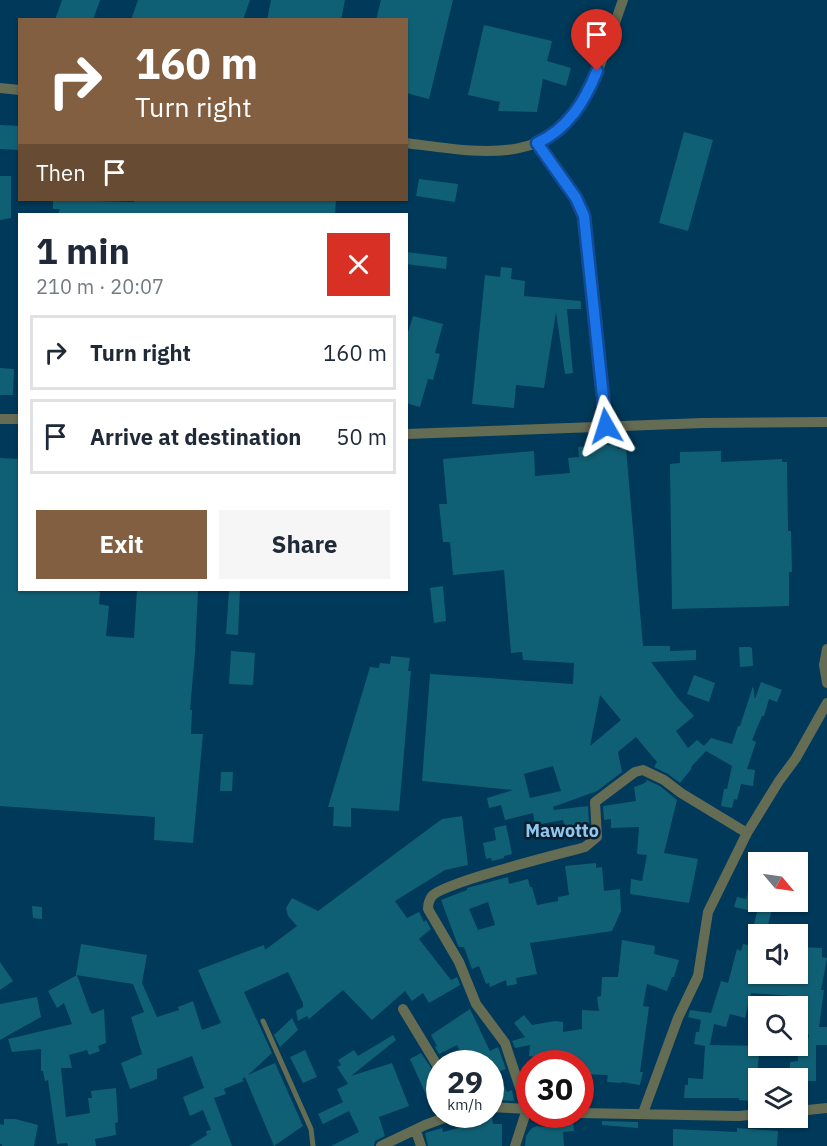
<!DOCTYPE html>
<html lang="en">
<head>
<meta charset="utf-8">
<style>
  :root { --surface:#fff; --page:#f6f6f7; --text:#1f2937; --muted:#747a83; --line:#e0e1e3; --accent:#815f40 }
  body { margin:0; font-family:"IBM Plex Sans",sans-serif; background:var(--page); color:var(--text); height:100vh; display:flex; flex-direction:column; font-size:22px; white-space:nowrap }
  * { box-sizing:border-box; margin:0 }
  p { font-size:20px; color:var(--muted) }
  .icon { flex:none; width:33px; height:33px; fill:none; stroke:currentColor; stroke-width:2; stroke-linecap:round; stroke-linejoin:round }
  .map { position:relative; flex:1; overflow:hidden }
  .details { position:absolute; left:18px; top:213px; width:390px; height:378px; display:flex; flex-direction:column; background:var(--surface); border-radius:0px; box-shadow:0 2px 4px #0004 }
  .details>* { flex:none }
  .banner { position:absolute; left:18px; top:18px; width:390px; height:183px; border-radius:0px; box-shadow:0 2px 4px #0004; background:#815f40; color:#fff; overflow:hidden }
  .needle { width:39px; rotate:119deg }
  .fabs { position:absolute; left:748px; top:852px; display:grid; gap:12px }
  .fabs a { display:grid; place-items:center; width:60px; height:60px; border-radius:0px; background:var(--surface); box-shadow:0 2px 4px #0004; font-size:30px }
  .speed { position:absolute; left:426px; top:1050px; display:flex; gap:12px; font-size:30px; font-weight:700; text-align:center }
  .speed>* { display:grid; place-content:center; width:78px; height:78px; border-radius:50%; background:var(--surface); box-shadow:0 2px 4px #0004; line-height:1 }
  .speed small { font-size:15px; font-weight:400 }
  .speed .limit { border:9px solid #d22; background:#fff; color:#111 }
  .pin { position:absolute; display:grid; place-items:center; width:51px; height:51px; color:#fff; margin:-62px -26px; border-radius:50% 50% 50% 0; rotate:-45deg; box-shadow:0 0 6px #0007 }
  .pin .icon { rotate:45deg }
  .me { position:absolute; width:66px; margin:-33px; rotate:354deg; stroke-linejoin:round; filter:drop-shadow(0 0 4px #0008) }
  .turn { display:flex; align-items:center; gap:21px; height:126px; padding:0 18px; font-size:27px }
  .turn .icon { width:78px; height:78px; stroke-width:2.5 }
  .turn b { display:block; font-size:42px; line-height:51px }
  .then { display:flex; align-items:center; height:57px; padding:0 18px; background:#0003; gap:12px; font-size:22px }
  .round { display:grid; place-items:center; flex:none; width:63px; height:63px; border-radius:0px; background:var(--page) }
  .headline { display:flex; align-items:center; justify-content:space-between; height:102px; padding:0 18px }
  h1 { font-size:36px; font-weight:700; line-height:45px }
  .action { display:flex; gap:12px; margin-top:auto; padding:12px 18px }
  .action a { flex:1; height:69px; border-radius:0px; background:var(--accent); color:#fff; font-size:24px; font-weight:700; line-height:69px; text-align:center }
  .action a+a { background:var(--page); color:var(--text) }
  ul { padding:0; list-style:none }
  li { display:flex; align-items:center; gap:18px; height:75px; margin:0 12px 9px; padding:0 6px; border:3px solid var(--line); border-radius:0px }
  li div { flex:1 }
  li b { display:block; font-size:22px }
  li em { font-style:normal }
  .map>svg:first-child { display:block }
  .building { fill:#106075; fill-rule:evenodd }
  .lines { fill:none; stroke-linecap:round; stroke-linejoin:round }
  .service { stroke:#656c54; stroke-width:5 }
  .minor { stroke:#656c54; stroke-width:10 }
  .route-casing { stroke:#114b97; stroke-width:15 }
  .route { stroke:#1a73e8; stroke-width:10 }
  .labels { text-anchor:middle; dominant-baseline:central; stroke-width:5; stroke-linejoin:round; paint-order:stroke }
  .quarter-label { font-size:18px; font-weight:bold; fill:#92c6ee; stroke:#0a1f2d }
</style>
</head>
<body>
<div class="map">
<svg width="827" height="1146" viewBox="0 0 827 1146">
  <rect width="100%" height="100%" fill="#003959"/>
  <path class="building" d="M62,0H100L93,20H55Z
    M138,0H250L243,20H131Z
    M271,0H345L341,20H267Z
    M381,0H453L429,99L406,93V20H376Z
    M484,25L552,41L547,61L571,68L566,86L543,79L537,112L498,111L500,102L468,95Z
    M0,125L20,126V150L0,149Z
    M684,132L713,140L688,231L659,223Z
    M0,176H11V218L0,220Z
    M419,179L458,184L455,202L416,196Z
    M53,200L134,202V200H336L335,214H58L60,209H53Z
    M406,252L447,257L446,269L406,264Z
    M501,267L512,268L511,279L525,281L524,296L581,301V309H567L573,373L565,374L556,312L544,388L516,385L514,408L472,404L485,275L500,277Z
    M413,316L443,324L435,353L440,354L433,380L428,379L420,407L406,403V339Z
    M0,368L14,369L13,395H0Z
    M607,444V445L617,444L618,449L626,448L643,646H670V651L696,650V660L651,662L677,697L694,716L676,731L688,748L697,740L704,746L711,738L732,744L738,726H740L753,686L755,699L761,682L782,690L777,702L769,699L764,716H762L752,740L756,742L747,769L755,770L753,786L741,784L737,800L734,799L732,808L721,806L724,789H727L732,766L706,751L691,767L692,768L680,783L668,774L654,767L657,762L636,737L618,752L622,772L597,791L553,807L554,810L588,806L589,824L580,826V823L565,827L563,820L535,825L533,813L505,820L501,805L489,808L487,798L513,790L422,781L430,674L573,684L574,663L523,660L522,652L511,653L504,570L453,575L450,542H443L439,504H447L443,459L534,451L535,476L570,473L568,458L579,457L578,447ZM600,695L621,720L590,746ZM553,766L561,791L530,798L524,774Z
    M721,451V462L782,459V462H787L788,531H791L792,572H789V606L672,609L670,464L680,463V452Z
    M0,458L20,459V590H97V591L100,592L99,604L109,606L106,636L134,638L137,590H198L195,653L190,710H192L191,734H203L193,843L154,840L155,817L0,806Z
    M443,586L446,621L434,623L430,588Z
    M229,590H240L238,635L226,634Z
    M739,647H750L752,648L753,666L740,667Z
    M231,651L255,653L253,685L229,684Z
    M391,656L410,658L408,671H411L399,811L351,808V827L333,826L334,807H328L370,667L379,668L380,663L390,664Z
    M694,675L715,683L709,702L687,694Z
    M221,772H233L232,791H220Z
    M647,780L660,786L677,800L664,853L698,859L689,903L630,894L631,879L642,881L647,855L637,854L639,827L611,828V819L604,820L603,806L636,801L634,787L645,783Z
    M462,816L468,865L445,870L395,901L407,918L419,912L424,922L426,920L431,929L419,939L451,980L457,977L460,985L429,1003L423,993L412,1001L405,991L372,1020L343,990L309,1019L307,1016L298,1021L296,1011L303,1007V1003L288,972L244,992L272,1053L248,1075L275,1063L303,1126L274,1146L245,1077L242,1079L244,1081L226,1088L224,1089L226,1094L214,1098L232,1146H189L207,1135L206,1131L211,1130L203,1110L190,1116L183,1097L204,1088L192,1056L157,1069V1079L130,1089L121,1063L142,1054L131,1017L144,1012L133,984L76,975L81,944L147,955L142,983L157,1017L179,1010L178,1007L193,1001L202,1030L221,1023L198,970L264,945L265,950L297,926L288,916L286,908L292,898L318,911L442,819Z
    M506,825L512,854L504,856V858L492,861L491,858L486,859L483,843L496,840L494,828Z
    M596,863V868L602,867L604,891L620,889L621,911L612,931L530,943L537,974L516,978L517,984L507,986L506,980L490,987L489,983L486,984L479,966L472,969L464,947H459L457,943L441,900L467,890V888L508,877L509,884L528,879L530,887H532L537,905L558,901V897L569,895L565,866ZM488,902L495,925L478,930L469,909Z
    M757,864H759V902L773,904L766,934H759V959L755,974H798V947L822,948V957L827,958L821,990H824L819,1027H827V1045H816V1081H798L797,1075L790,1076V1062L798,1061V1043L807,1044L809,1035L798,1032V1026L806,1027L808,1007H805L803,997L751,993L745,1018L730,1014L726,1027L714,1024L710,1045L760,1046L756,1082H759V1094L750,1095L751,1101L739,1100V1098H684L685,1085H688V1078L703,1079L705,1046L694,1044L696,1032H699L701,1020L688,1017L690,1010L711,1013L721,981L728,983L737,949L741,951L743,944L749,945L757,912L734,907L737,897L746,899Z
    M32,906L42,907V919L33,918Z
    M622,940L655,946L654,954L679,960L674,977H672L667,991L647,984L643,1006L649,1007L640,1072H643L640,1085L622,1082L621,1083L607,1082L608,1075L581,1074V1064H558L559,1062H552V1059L529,1056L530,1045L515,1048L512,1041L525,1037L514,1023L524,1015L532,1025L555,1021L563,1022V1032L582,1029V1010L599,1011L597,997L601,996L602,977H618Z
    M0,962L13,981L0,990Z
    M77,975L90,1011L92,1014L104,1009L106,1043L98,1046L100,1051L89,1055L87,1050L69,1055L72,1068H61L66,1117L90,1113L88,1098H92L91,1091L116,1088L118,1122L115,1123L116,1135L95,1139L96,1146H68L67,1143L57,1144L48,1080L45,1081L43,1071H41V1049L12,1052L8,1039L72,1024L64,1003L57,1008L48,991Z
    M37,997L41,1017L0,1040V1004Z
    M470,1009L490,1051L498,1047L506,1069L498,1072L507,1092L512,1090L514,1101L490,1100V1064H476L471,1053L463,1057L457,1045L439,1054L435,1047L437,1046L431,1035Z
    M292,1018L298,1030L280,1047L274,1035Z
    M393,1035L396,1040L351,1076L392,1063L409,1106L379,1117L385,1136L375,1141L374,1146H331L359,1132L349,1111L323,1124L318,1114L343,1102L337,1089L348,1084L337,1067L341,1065L338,1060L354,1050L358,1056Z
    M305,1050L317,1077L303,1083L290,1057Z
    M421,1053L440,1081V1094L428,1099L410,1059Z
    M481,1114L492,1115L493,1124H502V1146H428L425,1133L442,1128L443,1132L474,1124V1121H481Z
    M4,1119H15L38,1125L34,1146H2V1144H0V1124L4,1125Z
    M562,1119H573L574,1131L563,1132L564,1146H525L526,1136L531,1129L536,1126L545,1127V1121Z
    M602,1121L638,1122V1128L602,1125Z
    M737,1128L778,1131L777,1146H673V1129L737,1132Z"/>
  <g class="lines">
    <path class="service" d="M263,1021L311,1129L313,1146"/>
    <path class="minor" d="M0,88L20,90
      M406,143C477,152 552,169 589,91C603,62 612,30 623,0
      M537,143L576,198L583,216L607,426
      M0,419H20
      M406,434L703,423L827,422
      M827,649L824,665L827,683
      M403,1009L440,1070
      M490,1107L530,1109
      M798,1111L827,1108
      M580,1113L739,1116L759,1114
      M643,1113L678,1018L698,976L708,912L747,833L779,781L796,758L827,703
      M416,1131L421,1146
      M381,1146L425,1125L455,1114
      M515,1146L527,1109L505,1043L476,1004L459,962L428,909C428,904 429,900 432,896C445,882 560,854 585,847L597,837L595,802L635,772L643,770L664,780L681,793L747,833"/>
  </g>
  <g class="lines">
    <g class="route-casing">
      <path id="route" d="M597,71C585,101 568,129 537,143L576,198L584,216L606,426"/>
    </g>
    <use href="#route" class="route"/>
  </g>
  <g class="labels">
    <g class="quarter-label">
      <text x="562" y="830">Mawotto</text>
    </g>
  </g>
</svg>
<div class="fabs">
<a><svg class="needle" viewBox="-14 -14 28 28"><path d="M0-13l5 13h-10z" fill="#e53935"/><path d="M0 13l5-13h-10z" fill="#747a83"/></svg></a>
<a><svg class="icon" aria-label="sound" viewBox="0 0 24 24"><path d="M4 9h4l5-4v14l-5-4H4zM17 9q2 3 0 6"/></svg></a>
<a><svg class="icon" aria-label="search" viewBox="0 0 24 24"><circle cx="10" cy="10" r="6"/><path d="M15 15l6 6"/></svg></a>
<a><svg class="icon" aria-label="layers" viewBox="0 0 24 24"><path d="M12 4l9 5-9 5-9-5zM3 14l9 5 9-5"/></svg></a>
</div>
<div class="speed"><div>29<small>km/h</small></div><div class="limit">30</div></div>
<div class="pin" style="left:597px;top:71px;background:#d93025"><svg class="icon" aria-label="arrive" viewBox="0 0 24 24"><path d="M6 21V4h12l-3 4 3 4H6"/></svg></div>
<svg class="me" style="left:606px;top:426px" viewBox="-20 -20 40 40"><path d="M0-17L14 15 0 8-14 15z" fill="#1a73e8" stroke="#fff" stroke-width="4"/></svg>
<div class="banner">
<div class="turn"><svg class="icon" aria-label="right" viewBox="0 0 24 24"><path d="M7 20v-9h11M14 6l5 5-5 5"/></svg><div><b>160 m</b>Turn right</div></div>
<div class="then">Then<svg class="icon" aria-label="arrive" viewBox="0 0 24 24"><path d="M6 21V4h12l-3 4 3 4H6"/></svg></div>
</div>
<section class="details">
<div class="headline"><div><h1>1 min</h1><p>210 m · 20:07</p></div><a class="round" style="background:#d93025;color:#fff"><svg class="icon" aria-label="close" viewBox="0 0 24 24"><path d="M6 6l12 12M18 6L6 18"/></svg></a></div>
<ul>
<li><svg class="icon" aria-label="right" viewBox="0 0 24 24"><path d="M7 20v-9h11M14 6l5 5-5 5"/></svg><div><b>Turn right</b></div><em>160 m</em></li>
<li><svg class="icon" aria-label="arrive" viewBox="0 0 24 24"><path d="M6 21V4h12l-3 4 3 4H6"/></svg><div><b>Arrive at destination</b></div><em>50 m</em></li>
</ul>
<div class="action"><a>Exit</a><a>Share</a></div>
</section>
</div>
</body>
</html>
